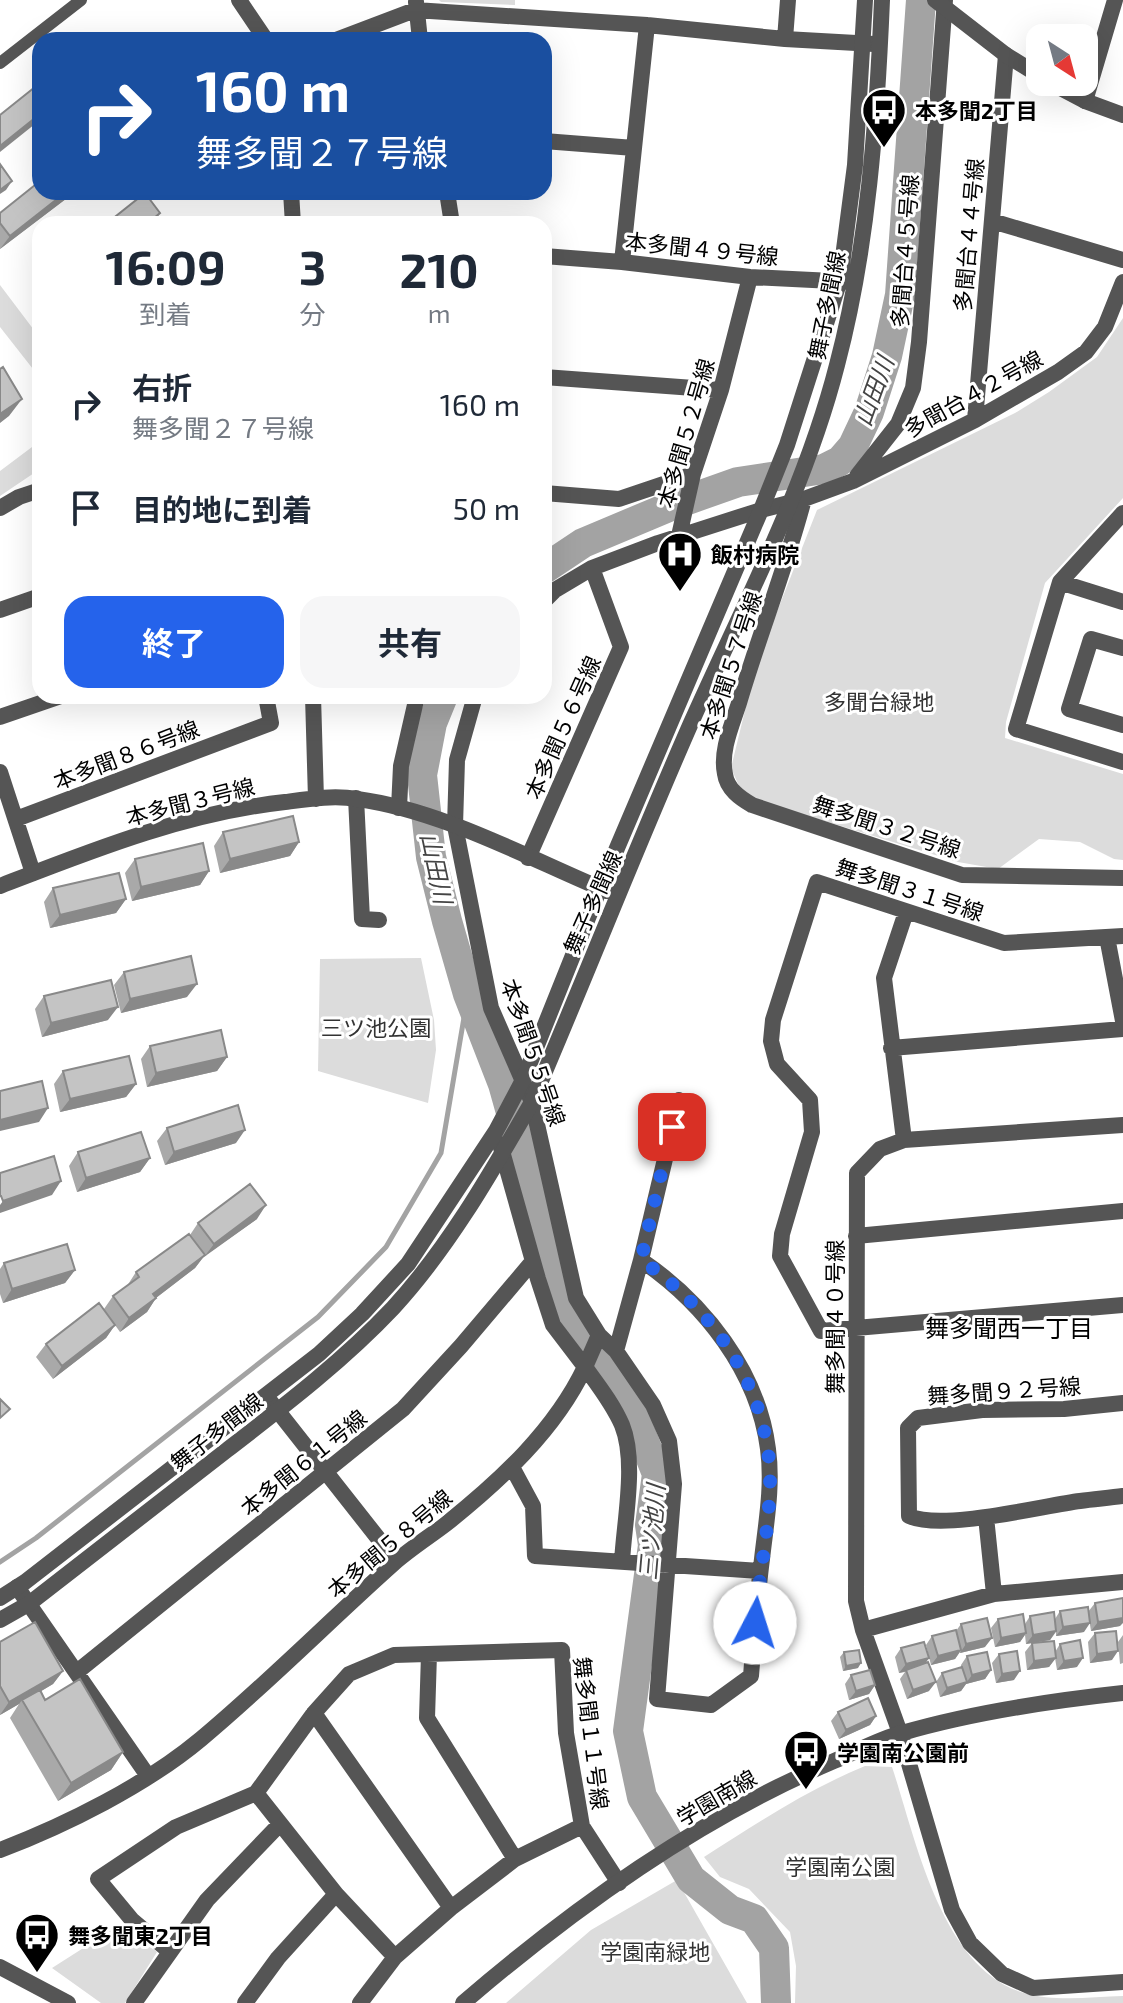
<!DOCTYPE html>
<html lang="ja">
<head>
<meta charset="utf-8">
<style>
  :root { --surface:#fff; --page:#f6f6f7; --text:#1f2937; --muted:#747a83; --accent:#2563eb }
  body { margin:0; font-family:"Exo 2","Noto Sans JP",sans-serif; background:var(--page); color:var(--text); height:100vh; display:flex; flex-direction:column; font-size:30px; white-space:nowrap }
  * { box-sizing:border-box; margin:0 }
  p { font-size:26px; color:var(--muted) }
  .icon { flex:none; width:44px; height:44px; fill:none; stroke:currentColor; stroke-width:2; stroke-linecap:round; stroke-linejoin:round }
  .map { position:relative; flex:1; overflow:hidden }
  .sheet { position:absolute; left:32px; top:216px; width:520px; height:488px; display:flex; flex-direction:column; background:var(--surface); border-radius:24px; box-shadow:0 8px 32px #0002 }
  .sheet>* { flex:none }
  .banner { position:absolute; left:32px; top:32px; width:520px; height:168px; border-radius:24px; box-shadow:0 8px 32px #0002; background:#1a4fa0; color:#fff; overflow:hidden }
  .needle { width:52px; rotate:144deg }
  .buttons { position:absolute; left:1026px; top:24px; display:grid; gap:16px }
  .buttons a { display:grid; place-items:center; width:72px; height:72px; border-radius:16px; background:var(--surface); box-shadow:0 8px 32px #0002; font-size:40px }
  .pin { position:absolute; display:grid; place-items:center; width:68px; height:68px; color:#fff; margin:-34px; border-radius:16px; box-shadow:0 4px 12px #0006 }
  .me { position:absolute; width:88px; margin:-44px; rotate:5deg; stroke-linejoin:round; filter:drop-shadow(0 0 6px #0008) }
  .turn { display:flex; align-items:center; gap:28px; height:168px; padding:0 32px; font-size:36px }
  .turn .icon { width:104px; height:104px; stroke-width:2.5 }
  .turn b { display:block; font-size:56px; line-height:68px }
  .eta { display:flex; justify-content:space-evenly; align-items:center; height:136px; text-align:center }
  .eta b { font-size:48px; font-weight:700; line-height:56px }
  .button { display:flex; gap:16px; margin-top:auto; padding:16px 32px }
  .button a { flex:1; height:92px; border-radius:24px; background:var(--accent); color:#fff; font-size:32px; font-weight:700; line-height:92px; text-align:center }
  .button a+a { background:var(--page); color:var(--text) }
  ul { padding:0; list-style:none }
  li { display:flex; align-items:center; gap:24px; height:104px; padding:0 32px }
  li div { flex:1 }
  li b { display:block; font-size:30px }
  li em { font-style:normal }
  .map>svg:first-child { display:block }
  .green { fill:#dcdcdc }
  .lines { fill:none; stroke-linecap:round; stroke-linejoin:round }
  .stream { stroke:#a3a3a3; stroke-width:5 }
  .river { stroke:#a3a3a3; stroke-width:30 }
  .pedestrian { stroke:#555; stroke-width:12 }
  .minor { stroke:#555; stroke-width:16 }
  .tertiary { stroke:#555; stroke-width:16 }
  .wall { fill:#a9a9a9 }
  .shaded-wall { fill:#898989 }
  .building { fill:#c4c4c4; stroke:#898989; stroke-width:2 }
  .route { stroke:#2563eb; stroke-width:14; stroke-dasharray:0 25.2 }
  .labels { text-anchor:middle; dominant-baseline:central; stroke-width:6; stroke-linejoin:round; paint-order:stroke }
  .poi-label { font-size:22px; font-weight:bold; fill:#000; stroke:#fff; text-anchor:start }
  .street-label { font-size:22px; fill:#000; stroke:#fff }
  .park-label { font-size:22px; fill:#333; stroke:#fff }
  .water-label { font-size:24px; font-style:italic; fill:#444; stroke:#fff }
  .neighbourhood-label { font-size:24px; fill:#000; stroke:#fff }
</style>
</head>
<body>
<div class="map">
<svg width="1123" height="2003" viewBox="0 0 1123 2003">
  <rect width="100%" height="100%" fill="#fff"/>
  <path class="green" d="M439,0H515V5L441,2Z
    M0,285L40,338V378L0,327Z
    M1123,318V498L1045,583L1006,722L1005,738L1123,774V860L1114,859L1080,842L1039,839L998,869L958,862L756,800L739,786L731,768L756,665L817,510L1015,413L1049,392L1097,357Z
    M40,441V469L0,496V471Z
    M421,958L434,1020L436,1050L428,1103L318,1071L320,959Z
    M865,1766L892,1767C916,1839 941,1969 1024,1993C1055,2002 1091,1997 1123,1996V2003H795L796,1966L790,1932L749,1889L720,1877L704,1857C757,1823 807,1790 865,1766Z
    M677,1880L747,2003H506L591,1930Z
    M121,1924L157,1952L125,2003H101L52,1968Z"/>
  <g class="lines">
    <path class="stream" d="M0,1562L36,1538L318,1317L386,1247L441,1153L468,994"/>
    <path class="river" d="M544,569L583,543L676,504L738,482L824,469L840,461L853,446L869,412L887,356L900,295L921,0
      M443,696L432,723L422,775L431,857L447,921L468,994L503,1084L549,1248L580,1334L627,1398L657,1474L650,1525L653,1545L628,1731L642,1797L691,1879L730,1910L754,1919L774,1948L776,2003"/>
    <path class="pedestrian" d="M0,63L81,0"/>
    <path class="minor" d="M416,2L420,40
      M785,39L788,0
      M336,40L415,10L647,25L785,39L874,44
      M1085,101L1115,0
      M544,141L634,148
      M447,192L452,224
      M992,221L1123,260
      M544,256L622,262L750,277L853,282
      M622,262L647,25
      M544,377L721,390
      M975,420L1006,55
      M857,476L898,424L913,388L919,342L945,0
      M544,493L619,499L693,474
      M804,499C786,568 759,635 739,703C732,725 720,751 725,774C727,789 740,798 752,805L962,875L1123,878
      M0,508L19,497L40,490
      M1123,513L1060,582L1016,729L1123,762
      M679,536L693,474L721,390L750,277
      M1060,582L1123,602
      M544,601L555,590L592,568L658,543L761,510L804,499L853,481L975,420L1058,372L1086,352L1105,327L1123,282
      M0,610L40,596
      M1123,648L1091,639L1069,709L1123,725
      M475,696L457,760L455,826L491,1008L532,1102L576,1298L599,1335L616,1351
      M0,717L61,696
      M0,772L33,873
      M356,798L362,919L379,920
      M399,808L401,766L417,696
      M16,819L271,723L266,696
      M528,858L621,647L592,568
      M1123,936L1004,943L817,882L773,1020L771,1041L777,1064L810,1100L812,1132L782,1234L780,1256L821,1331L1123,1305
      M1107,937L1123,1021
      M891,1048L1123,1029
      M1123,1125L904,1140L880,1149L857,1173L856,1601L863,1630L900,1733L952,1910L970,1943L1002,1974L1033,1988L1123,1982
      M904,1140L884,978L906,912
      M856,1236L1123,1211
      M641,1260L616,1351L653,1405L669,1441L674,1484L657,1699L711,1705L751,1676C754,1637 757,1598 762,1559C766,1523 773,1486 768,1449C758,1371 704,1303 641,1260L679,1100
      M599,1335L585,1367C598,1385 613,1404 622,1425C637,1462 624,1522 622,1562
      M266,1396L396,1561
      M1123,1403L1064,1409L982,1410L918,1418L908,1428L909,1516C943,1531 1041,1506 1080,1501C1094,1499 1109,1498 1123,1496
      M512,1467L533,1506L535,1556L760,1571
      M986,1517L994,1594
      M17,1587L148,1776
      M863,1630L994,1594L1123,1582
      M429,1654L427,1718L515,1859
      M78,1671L403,1409L461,1346L533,1261
      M314,1713L451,1908
      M256,1793L336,1894L395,1957
      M0,1850C66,1825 146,1785 201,1739C267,1684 328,1622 393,1564C410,1549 429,1537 446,1524C501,1480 555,1430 585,1367L553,1325L538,1279L500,1144
      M170,1952L132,1920L98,1879L176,1827L256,1793L314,1713L349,1674L394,1655L562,1650L566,1733L582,1826L619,1883
      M134,2003L207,1900L279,1825
      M245,2003L278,1958L336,1894
      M360,2003L395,1957L451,1908L515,1859L582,1826"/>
    <path class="tertiary" d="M239,0L266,40
      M935,0L1006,55L1040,76
      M1049,82L1085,101L1123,115
      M291,192L293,224
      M313,696L316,799
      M0,886C93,850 185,813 285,802C308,799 334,795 357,799C441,810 530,859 607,891
      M0,1598L25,1582L319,1354L362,1314L408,1264L496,1131L523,1080L600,888L761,510L787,445L840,280L855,165L865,0
      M0,1620L30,1603C95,1552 161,1501 227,1450C284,1406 343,1361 393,1308C449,1247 491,1173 532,1102C586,976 636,848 691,723C743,606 805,490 837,365C868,248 877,121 882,0
      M0,1967L68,2003
      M463,2003C575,1907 698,1819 834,1761C856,1752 879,1739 902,1733C974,1712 1049,1701 1123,1693"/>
  </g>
  <path class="wall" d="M40,192H75L0,249V213Z
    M223,832L299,842L290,856L220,873L214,846Z
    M135,859L209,871L200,885L132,901L125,873Z
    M53,888L126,899L116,913L50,928L44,902Z
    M124,972L187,997L121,1013L114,985Z
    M44,996L108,1020L42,1037L35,1009Z
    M150,1046L227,1057L217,1071L147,1087L141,1059Z
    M63,1071L136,1084L126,1097L60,1112L54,1084Z
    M167,1128L236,1143L165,1165L157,1141Z
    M78,1152L150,1158L140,1172L77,1192L69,1166Z
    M257,1219L204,1256L195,1268L156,1298L147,1312L120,1332L115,1325L106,1338L53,1379L36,1357L46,1344L104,1309L113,1296L127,1286L136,1272L190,1235L198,1223Z
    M4,1263L75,1270L65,1283L3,1303L0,1294V1269Z
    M1095,1603L1120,1626L1091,1631L1088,1612Z
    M1060,1611L1084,1632L1056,1636V1632L1050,1640L1026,1644L1025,1635L1020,1642L995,1647L991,1628L998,1619L1025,1624L1030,1616L1055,1619Z
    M961,1624L985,1647L960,1653V1652L955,1659L931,1665L926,1645L932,1636L956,1631Z
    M1095,1633L1112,1660L1090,1663L1088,1642Z
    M1123,1635V1663L1120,1664L1118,1642Z
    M0,1642L63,1671L53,1684L41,1691L45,1700L123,1752L111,1770L58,1801L10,1718L19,1704L0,1715Z
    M1032,1643L1055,1652L1060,1644L1077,1667L1057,1670L1055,1658L1049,1667L1027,1670L1025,1652Z
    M901,1648L925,1663L929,1691L907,1699L900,1679L905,1672L899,1673L895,1657Z
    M844,1652L858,1668L843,1671L840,1657Z
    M999,1654L1014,1680L996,1683L992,1663Z
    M967,1656L991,1670L985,1679L966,1684L961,1691L940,1697L936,1682L942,1673L961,1667V1665Z
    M851,1675L875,1685L869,1694L849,1700L845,1684Z
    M838,1712L876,1716L870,1725L839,1739L831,1721Z"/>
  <path class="shaded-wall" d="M40,114V120L0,152V146Z
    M12,181L6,190L0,194V190Z
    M66,192H75L0,249L10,236Z
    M160,213L153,224H147Z
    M22,399L9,416L0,423V414Z
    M299,842L290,856L220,873L230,859Z
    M209,871L200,885L132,901L141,887Z
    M126,899L116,913L50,928L60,915Z
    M197,984L187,997L121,1013L130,999Z
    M118,1007L108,1020L42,1037L51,1023Z
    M227,1057L217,1071L147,1087L156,1073Z
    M136,1084L126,1097L60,1112L70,1099Z
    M48,1108L39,1122L0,1131V1120Z
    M245,1130L236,1143L165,1165L174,1152Z
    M150,1158L140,1172L77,1192L86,1178Z
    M61,1181L52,1195L0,1213V1205L3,1201Z
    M266,1205L257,1219L204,1257L214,1244Z
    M205,1255L195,1268L144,1307L156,1298L147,1312L120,1332L129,1318L153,1294Z
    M75,1270L65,1283L3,1303L12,1289Z
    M115,1325L106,1338L53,1379L62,1366Z
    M1123,1618V1623L1120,1626L1091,1631L1098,1622Z
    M1090,1623L1084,1632L1056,1636L1063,1627Z
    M1056,1631L1050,1640L1026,1644L1033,1635Z
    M1026,1633L1020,1642L995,1647L1001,1638Z
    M992,1638L985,1647L960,1653L966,1644Z
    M961,1650L955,1659L931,1665L938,1656Z
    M1118,1651L1112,1660L1090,1663L1097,1654Z
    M929,1658L923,1667L899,1673L906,1664Z
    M1056,1658L1049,1667L1027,1670L1034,1661Z
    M1083,1658L1077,1667L1057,1670L1064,1661Z
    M861,1663L858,1668L843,1671L846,1666Z
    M991,1670L985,1679L966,1684L961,1691L940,1697L947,1688L966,1683L972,1675Z
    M63,1671L53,1684L23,1702L22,1700L19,1704L0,1715L9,1702Z
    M1020,1671L1014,1680L996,1683L1002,1674Z
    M936,1682L929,1691L907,1699L913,1690Z
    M875,1685L869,1694L849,1700L856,1691Z
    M876,1716L870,1725L839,1739L846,1730Z
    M123,1752L111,1770L58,1801L71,1783Z"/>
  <path class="building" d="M40,83V114L0,146V115Z
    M0,164L12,181L0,190Z
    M40,181V192H66L10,236L0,223V213Z
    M145,193L160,213L147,224H106Z
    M3,367L22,399L0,414V369Z
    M293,816L299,842L230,859L223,832Z
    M203,843L209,871L141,887L135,859Z
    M119,873L126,899L60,915L53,888Z
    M191,956L197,984L130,999L124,972Z
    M111,980L118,1007L51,1023L44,996Z
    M221,1030L227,1057L156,1073L150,1046Z
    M129,1056L136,1084L70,1099L63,1071Z
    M42,1081L48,1108L0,1120V1091Z
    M238,1105L245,1130L174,1152L167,1128Z
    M141,1132L150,1158L86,1178L78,1152Z
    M54,1156L61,1181L3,1201L1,1196H0V1173Z
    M250,1184L266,1205L214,1244L198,1223Z
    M189,1234L205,1255L153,1294L156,1298L129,1318L113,1296L139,1277L136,1272Z
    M67,1244L75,1270L12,1289L4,1263Z
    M99,1303L115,1325L62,1366L46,1344Z
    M0,1399L10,1409L0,1418Z
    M1123,1598V1618L1098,1622L1095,1603Z
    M1088,1607L1090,1623L1063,1627L1060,1611Z
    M1054,1612L1056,1631L1033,1635L1030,1616Z
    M1023,1614L1026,1633L1001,1638L998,1619Z
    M987,1618L992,1638L966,1644L961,1624Z
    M35,1622L63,1671L9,1702L0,1686V1642Z
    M956,1630L961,1650L938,1656L932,1636Z
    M1116,1631L1118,1651L1097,1654L1095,1633Z
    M1080,1640L1083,1658L1064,1661L1060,1644Z
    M1054,1641L1056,1658L1034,1661L1032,1643Z
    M924,1642L929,1658L906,1664L901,1648Z
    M859,1650L861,1663L846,1666L844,1652Z
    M1017,1651L1020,1671L1002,1674L999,1654Z
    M987,1652L991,1670L972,1675L967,1656Z
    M928,1662L936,1682L913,1690L906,1670Z
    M962,1667L967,1682L947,1688L942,1673Z
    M870,1670L875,1685L856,1691L851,1675Z
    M80,1679L123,1752L71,1783L22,1700L40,1690L45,1700Z
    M868,1698L876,1716L846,1730L838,1712Z"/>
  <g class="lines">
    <path class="route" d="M672,1127L641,1260C717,1312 773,1395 770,1490C768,1534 759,1579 755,1623"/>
  </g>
  <defs>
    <g id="bus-pin" transform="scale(2.3)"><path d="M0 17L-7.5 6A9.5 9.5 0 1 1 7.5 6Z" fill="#000" stroke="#fff"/><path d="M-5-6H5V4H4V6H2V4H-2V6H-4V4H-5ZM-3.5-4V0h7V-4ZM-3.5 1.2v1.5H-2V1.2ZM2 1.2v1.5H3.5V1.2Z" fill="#fff"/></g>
    <g id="hospital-pin" transform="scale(2.3)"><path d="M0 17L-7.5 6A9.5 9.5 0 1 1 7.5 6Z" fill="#000" stroke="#fff"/><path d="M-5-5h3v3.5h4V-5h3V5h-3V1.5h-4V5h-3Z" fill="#fff"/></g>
  </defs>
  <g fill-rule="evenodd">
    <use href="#bus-pin" x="884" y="110"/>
    <use href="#hospital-pin" x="680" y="554"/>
    <use href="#bus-pin" x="806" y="1752"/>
    <use href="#bus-pin" x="37" y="1935"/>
  </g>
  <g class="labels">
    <g class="poi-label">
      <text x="915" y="110">本多聞2丁目</text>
      <text x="711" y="554">飯村病院</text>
      <text x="837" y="1752">学園南公園前</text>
      <text x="68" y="1935">舞多聞東2丁目</text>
    </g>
    <g class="street-label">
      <text transform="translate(968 235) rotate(-85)">多聞台４４号線</text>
      <text transform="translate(702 248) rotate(6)">本多聞４９号線</text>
      <text transform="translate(904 251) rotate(-86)">多聞台４５号線</text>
      <text transform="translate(826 305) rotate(-79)">舞子多聞線</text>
      <text transform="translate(973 393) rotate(-29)">多聞台４２号線</text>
      <text transform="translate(685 433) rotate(-74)">本多聞５２号線</text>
      <text transform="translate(730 665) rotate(-72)">本多聞５７号線</text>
      <text transform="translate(562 727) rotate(-66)">本多聞５６号線</text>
      <text transform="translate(126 754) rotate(-21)">本多聞８６号線</text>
      <text transform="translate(190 801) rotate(-14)">本多聞３号線</text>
      <text transform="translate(887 826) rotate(18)">舞多聞３２号線</text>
      <text transform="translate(910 889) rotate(18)">舞多聞３１号線</text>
      <text transform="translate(592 902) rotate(-66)">舞子多聞線</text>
      <text transform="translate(534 1052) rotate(71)">本多聞５５号線</text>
      <text transform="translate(834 1317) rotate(-90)">舞多聞４０号線</text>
      <text transform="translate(1004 1390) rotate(-4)">舞多聞９２号線</text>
      <text transform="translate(216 1431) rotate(-38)">舞子多聞線</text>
      <text transform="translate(303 1462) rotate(-39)">本多聞６１号線</text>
      <text transform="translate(389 1543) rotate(-40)">本多聞５８号線</text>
      <text transform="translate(592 1733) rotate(83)">舞多聞１１号線</text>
      <text transform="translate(716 1797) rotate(-30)">学園南線</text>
    </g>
    <g class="park-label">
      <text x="879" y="701">多聞台緑地</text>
      <text x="376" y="1027">三ツ池公園</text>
      <text x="840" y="1866">学園南公園</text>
      <text x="655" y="1951">学園南緑地</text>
    </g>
    <g class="water-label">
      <text transform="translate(873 391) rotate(-70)">山田川</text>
      <text transform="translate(437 868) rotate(78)">山田川</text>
      <text transform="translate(651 1532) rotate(-85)">三ツ池川</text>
    </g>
    <g class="neighbourhood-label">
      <text x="1009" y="1327">舞多聞西一丁目</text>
    </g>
  </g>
</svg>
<div class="buttons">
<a><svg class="needle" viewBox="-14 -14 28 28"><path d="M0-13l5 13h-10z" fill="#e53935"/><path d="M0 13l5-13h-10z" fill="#747a83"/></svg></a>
</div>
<div class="pin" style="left:672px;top:1127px;background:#d93025"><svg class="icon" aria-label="arrive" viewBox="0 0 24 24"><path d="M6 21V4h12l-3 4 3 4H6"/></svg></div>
<svg class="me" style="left:755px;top:1623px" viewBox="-20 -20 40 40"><circle r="19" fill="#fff"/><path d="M0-13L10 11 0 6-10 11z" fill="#2563eb"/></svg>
<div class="banner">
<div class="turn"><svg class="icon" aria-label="right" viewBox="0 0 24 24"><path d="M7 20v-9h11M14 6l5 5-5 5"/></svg><div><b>160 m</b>舞多聞２７号線</div></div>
</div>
<section class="sheet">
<div class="eta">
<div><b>16:09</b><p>到着</p></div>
<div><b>3</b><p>分</p></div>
<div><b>210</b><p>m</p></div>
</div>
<ul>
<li><svg class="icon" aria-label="right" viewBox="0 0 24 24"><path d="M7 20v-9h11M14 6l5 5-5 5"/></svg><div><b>右折</b><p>舞多聞２７号線</p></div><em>160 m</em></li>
<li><svg class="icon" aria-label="arrive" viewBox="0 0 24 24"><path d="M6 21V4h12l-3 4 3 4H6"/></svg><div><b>目的地に到着</b></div><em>50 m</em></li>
</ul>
<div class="button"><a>終了</a><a>共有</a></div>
</section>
</div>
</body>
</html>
